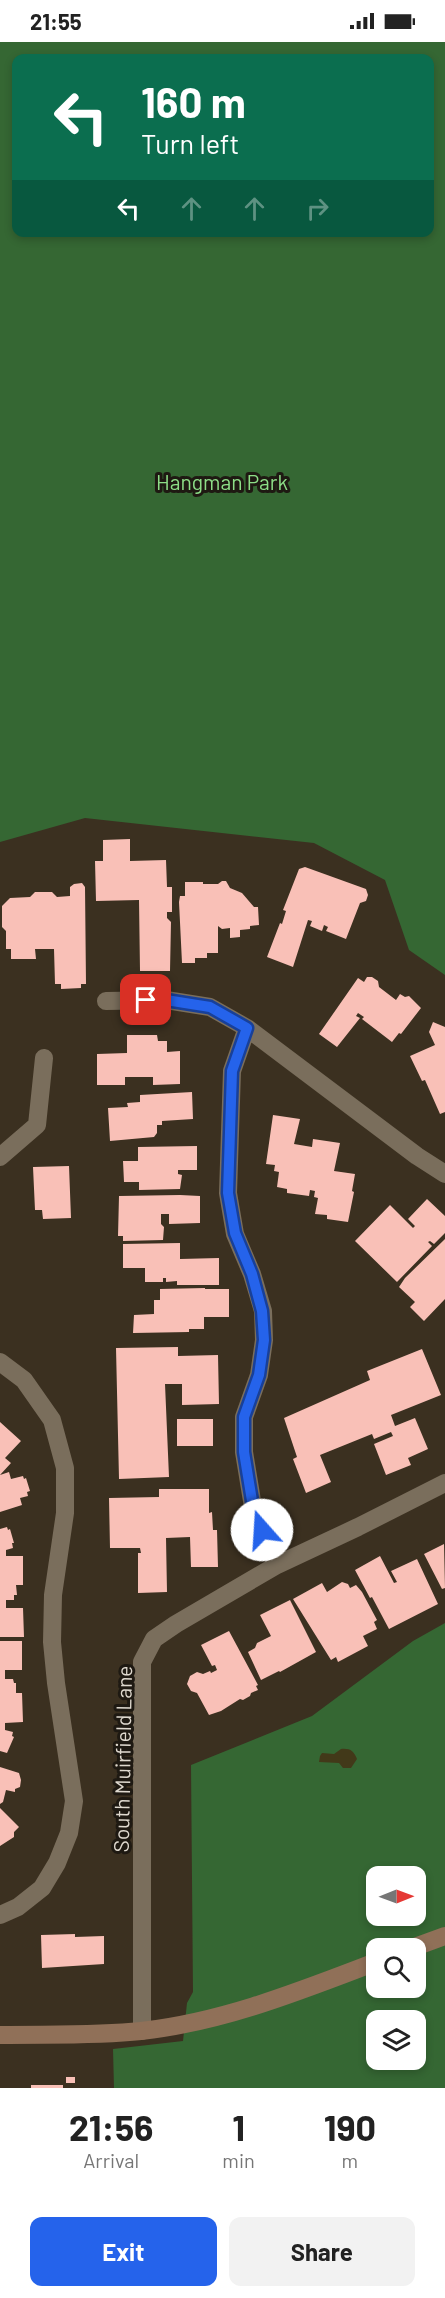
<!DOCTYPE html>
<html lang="en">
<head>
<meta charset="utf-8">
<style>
  :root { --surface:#fff; --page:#f2f2f2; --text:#222; --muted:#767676; --accent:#2563eb }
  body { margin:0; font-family:Barlow,sans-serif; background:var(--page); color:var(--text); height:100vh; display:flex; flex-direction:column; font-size:22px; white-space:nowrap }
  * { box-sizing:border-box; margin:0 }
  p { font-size:20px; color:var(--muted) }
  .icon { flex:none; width:33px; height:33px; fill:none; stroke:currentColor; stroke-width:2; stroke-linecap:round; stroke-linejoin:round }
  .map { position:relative; height:2046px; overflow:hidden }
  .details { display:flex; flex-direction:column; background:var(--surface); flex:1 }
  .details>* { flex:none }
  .top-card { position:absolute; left:12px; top:12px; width:422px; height:183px; border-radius:12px; box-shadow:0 3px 9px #0003; background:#0b6e4f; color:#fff; overflow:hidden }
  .needle { width:39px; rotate:89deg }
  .fabs { position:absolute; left:366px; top:1824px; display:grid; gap:12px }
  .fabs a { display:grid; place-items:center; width:60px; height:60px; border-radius:12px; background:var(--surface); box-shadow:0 3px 9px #0003; font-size:30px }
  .pin { position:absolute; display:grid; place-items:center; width:51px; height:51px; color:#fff; margin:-26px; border-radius:12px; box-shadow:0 3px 9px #0006 }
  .me { position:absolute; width:66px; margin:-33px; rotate:341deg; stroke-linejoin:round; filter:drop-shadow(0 0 4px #0008) }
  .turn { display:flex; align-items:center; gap:21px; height:126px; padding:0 30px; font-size:27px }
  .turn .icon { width:78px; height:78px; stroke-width:2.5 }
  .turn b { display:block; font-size:42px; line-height:51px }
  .lanes { display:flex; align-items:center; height:57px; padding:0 30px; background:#0003; justify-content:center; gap:30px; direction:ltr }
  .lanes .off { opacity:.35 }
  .eta { display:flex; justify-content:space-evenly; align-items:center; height:102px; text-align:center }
  .eta b { font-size:36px; font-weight:700; line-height:42px }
  .button { display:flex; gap:12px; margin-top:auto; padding:12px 30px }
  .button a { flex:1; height:69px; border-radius:12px; background:var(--accent); color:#fff; font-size:24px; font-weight:700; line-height:69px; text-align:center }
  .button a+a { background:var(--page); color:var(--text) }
  .status { display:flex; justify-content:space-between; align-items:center; height:42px; padding:0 30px; background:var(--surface); direction:ltr }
  .status svg { height:16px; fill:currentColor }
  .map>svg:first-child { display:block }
  .green { fill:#356733; fill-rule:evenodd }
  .sand { fill:#423919 }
  .building { fill:#f9c0b7 }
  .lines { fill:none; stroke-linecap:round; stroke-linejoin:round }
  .minor { stroke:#7a6e5c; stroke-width:18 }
  .secondary { stroke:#907058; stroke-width:18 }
  .route-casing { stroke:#184099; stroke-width:15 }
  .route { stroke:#2563eb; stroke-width:10 }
  .labels { text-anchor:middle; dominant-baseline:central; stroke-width:6; stroke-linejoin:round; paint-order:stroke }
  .park-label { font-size:21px; fill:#8dde87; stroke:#1e1912 }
  .street-label { font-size:21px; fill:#dfd9cf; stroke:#1e1912 }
</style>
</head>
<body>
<div class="status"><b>21:55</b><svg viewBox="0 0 49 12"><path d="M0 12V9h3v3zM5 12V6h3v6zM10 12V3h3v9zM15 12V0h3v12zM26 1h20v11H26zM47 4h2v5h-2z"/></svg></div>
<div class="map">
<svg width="445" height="2046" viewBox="0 0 445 2046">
  <rect width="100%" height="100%" fill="#3b3020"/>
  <path class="green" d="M0,0H445V933L409,908L385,838L314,801L85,776L0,800ZM429,16V190H16V16Z
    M445,1581V2046H114L113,2007L183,1999L187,1961L193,1950L191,1723L312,1674L413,1599ZM376,1834H416V1874H376ZM376,1906H416V1946H376ZM376,1978H416V2018H376Z"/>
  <path class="sand" d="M341,1707C350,1706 354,1709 357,1717L351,1726H343L339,1721L319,1720L320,1714L322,1711L334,1712Z"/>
  <path class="building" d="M130,797V819L166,818L167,845H172V870H167V876L171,880L170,929H140L139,858L96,859L95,819H103V798Z
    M305,825L366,847L368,853L366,859L360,861L346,897L326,889L328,885L324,883L322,889L310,884L312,879L308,878L293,925L267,915L280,881L282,882L286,869L283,868L299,827Z
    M222,839H226L230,846L242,851L254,865H258L259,883L250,884V887L240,888V895L230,896V886L222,887L218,884V911H207V916H195V921H182L179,860L180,854H185V840H203V842H218Z
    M82,841L85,845L86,942H81V946L61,947V942H55L54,907H35L36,917H11V907H6V889L2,885V864L10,856L30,855L35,850H52L57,855L70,854V845L74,842Z
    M367,935H372L378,939L379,945L396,958L400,952L405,955L409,954L421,966L401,992L399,991L392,1000L362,977L364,975L358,971L356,974L360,976L337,1005L319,992L358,936L364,940Z
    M433,980L445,985V1070L440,1072L425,1038L422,1039L410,1014L435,1003L429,990Z
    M127,993H157L158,999H167V1010L180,1009V1042L153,1043V1035H125V1043H97V1012L127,1011Z
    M192,1050L193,1077L162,1079V1083H157V1091L154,1095L110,1099L108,1066L128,1065L127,1061L140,1060V1053Z
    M273,1073L300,1077L294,1102L312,1105L313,1097L340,1101L334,1129L355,1132L352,1149L354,1150L348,1180L327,1177V1173L315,1172L318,1156L314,1155L315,1149L310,1148L309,1154L287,1151V1147L277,1145L279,1130L274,1129L275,1123L266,1122Z
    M197,1104V1128H178V1132L182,1133L180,1147L139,1148V1140H124L123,1119H138V1105Z
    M69,1124L71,1176L43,1177L42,1168H35L33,1125Z
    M180,1153L200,1154V1181L169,1182V1172H161V1182L164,1185L163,1198L123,1199V1194H118L119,1154Z
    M427,1157L445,1174V1191L434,1202L430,1199L428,1200L432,1204L397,1240L355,1199L390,1163L413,1186L415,1184L408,1177Z
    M445,1197V1257L424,1279L410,1265L415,1260L399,1245L405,1236Z
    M180,1201V1217L219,1216V1243H177V1239L166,1240V1236H163V1240H145V1226H123V1202Z
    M205,1246V1247H229V1275H204V1287H189V1290L133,1291L134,1273L154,1272V1258H160V1247Z
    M178,1305V1314L218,1313L219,1362L182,1363V1342H165L169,1435L119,1437L116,1306Z
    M422,1307L441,1353L391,1373L395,1384L415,1376L428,1407L408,1416L411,1423L386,1433L374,1402L393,1394L391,1390L374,1397L372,1392L320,1413L331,1440L306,1451L293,1417L297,1415L284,1376L370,1338L367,1329Z
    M177,1377H213V1404H177Z
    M0,1380L21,1399L5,1416L11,1421L0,1433L9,1430L11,1437L23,1434L24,1437L26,1436L30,1449L27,1450L28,1454L20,1456L22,1463L0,1470Z
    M159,1447H209V1471L212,1470L213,1488H217L218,1525H191L190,1495L166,1496L167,1550L138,1551V1511H141L140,1506H110L109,1456L159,1455Z
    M7,1485L8,1488L10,1487L14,1501H12L13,1506L6,1508V1514H23V1543H16L17,1553H14V1558H6V1566H23L24,1595H0V1487Z
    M444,1502L445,1546L442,1547L424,1512Z
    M380,1514L394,1541L397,1540L391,1529L417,1517L438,1562L389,1587L372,1555L370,1556L355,1528Z
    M342,1540L348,1542L350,1546L356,1543L362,1550L377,1578L374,1580L377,1587L363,1594L368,1604L338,1620L336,1615L331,1618L293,1557L322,1541L327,1550Z
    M290,1558L316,1610L280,1630L279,1629L261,1638L248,1610L255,1606L257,1601L271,1594L260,1573Z
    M229,1589L258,1643L256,1644L258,1648L251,1651L250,1654L243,1658L240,1657L221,1669L209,1673L197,1651L191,1649L187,1642L190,1634L197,1630L203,1632L210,1629L211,1631L217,1628L215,1623L212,1624L201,1603Z
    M0,1599H22V1628H5V1637H13L14,1641H16V1651H22L23,1680L5,1681V1688L13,1690L12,1694L14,1695L7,1711L0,1709Z
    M0,1725L19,1731L21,1738L20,1745L15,1747V1750L6,1748L3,1760L0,1762Z
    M0,1766L19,1785L14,1790V1795L0,1804Z
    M75,1892V1895L104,1894V1922L42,1926L41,1893Z
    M66,2035H75V2041H66Z
    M31,2043H63V2046H31Z"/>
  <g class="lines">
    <path class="minor" d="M106,959L166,958L210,965L247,986L417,1114L445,1132
      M247,986L232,1029L228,1151L235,1192L252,1232L263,1269L264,1298L259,1333L244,1375V1410L254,1471L277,1523
      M0,1115L37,1083L44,1016
      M0,1320L24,1338L52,1378L65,1426V1471L53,1553L52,1600L56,1641L74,1759L69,1791L57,1821L42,1846L18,1865L0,1873
      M142,1989V1620L154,1597L176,1582L277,1523L358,1485L445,1441"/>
    <path class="secondary" d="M412,1906L445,1894
      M0,1993C47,1992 95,1994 141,1989C223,1980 300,1949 376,1920"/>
  </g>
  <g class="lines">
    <g class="route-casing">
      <path id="route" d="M146,958H166L210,965L247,986L232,1029L228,1151L235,1191L252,1232L262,1269L264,1298L259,1333L244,1375V1410L254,1471L262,1488"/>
    </g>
    <use href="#route" class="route"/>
  </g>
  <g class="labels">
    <g class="park-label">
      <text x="222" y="439">Hangman Park</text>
    </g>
    <g class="street-label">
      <text transform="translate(122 1717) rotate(-89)">South Muirfield Lane</text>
    </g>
  </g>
</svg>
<div class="fabs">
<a><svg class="needle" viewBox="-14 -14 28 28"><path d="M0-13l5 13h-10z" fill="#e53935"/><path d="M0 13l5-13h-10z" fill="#767676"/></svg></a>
<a><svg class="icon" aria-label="search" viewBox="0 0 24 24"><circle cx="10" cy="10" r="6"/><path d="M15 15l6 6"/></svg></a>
<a><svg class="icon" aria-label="layers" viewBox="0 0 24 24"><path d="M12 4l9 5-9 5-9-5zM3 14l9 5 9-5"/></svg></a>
</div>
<div class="pin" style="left:146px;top:958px;background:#d93025"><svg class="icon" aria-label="arrive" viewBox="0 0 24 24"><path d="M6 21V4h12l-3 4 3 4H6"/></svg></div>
<svg class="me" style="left:262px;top:1488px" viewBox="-20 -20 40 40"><circle r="19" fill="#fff"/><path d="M0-13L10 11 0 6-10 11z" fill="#2563eb"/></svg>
<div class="top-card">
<div class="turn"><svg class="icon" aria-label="left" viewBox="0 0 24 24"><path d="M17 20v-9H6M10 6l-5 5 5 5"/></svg><div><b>160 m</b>Turn left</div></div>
<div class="lanes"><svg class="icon" aria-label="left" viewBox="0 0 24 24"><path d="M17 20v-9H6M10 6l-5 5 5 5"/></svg><svg class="icon off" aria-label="ahead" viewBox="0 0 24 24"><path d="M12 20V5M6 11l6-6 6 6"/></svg><svg class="icon off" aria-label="ahead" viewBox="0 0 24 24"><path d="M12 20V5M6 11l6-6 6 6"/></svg><svg class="icon off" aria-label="right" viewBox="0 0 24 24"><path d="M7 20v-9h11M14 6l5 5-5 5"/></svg></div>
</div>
</div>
<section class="details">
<div class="eta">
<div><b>21:56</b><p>Arrival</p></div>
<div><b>1</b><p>min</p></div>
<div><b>190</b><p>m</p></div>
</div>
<div class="button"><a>Exit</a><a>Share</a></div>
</section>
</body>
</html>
